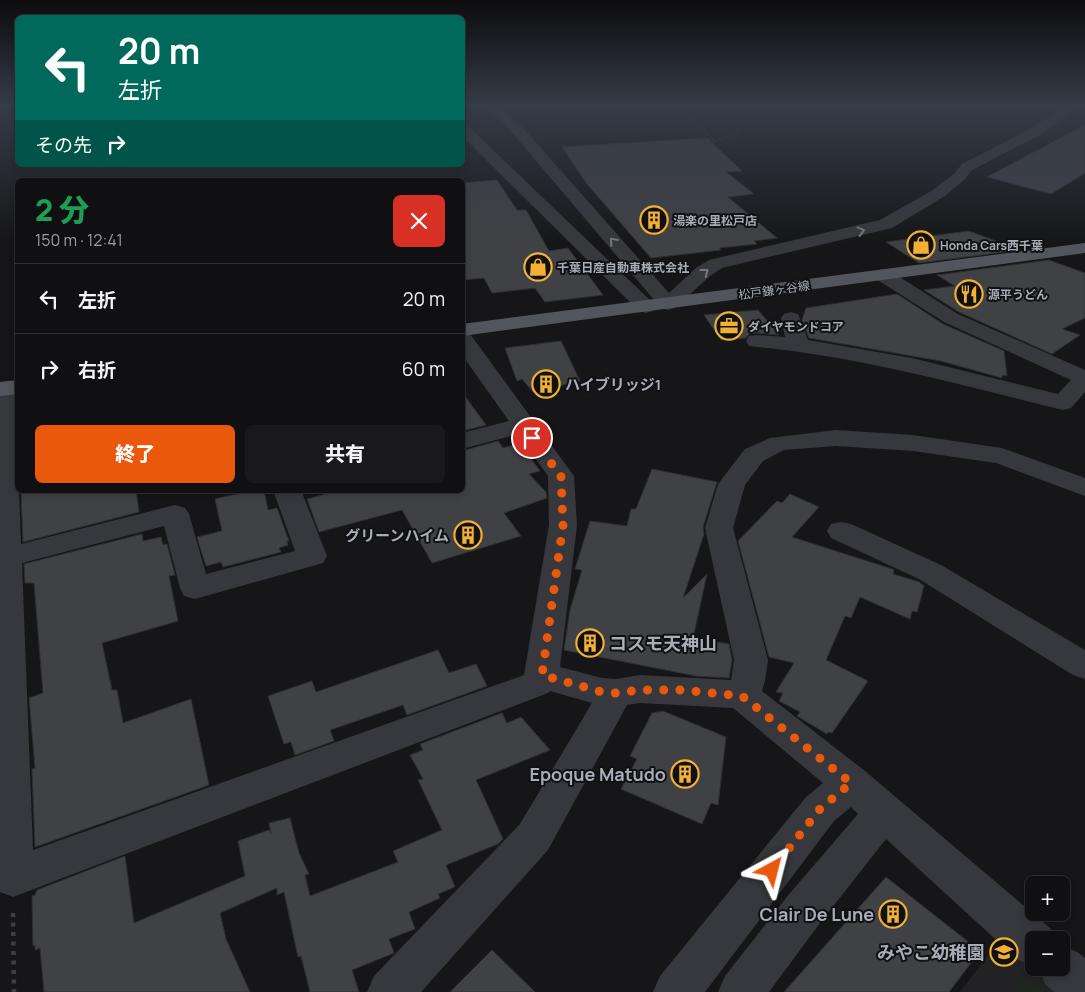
<!DOCTYPE html>
<html lang="ja">
<head>
<meta charset="utf-8">
<style>
  :root { --surface:#101012; --page:#19191b; --text:#f1f3f6; --muted:#9c9d9f; --line:#303032; --accent:#ea580c }
  body { margin:0; font-family:Manrope,"Noto Sans JP",sans-serif; background:var(--page); color:var(--text); height:100vh; display:flex; flex-direction:column; font-size:19px; white-space:nowrap }
  * { box-sizing:border-box; margin:0 }
  p { font-size:16px; color:var(--muted) }
  .icon { flex:none; width:28px; height:28px; fill:none; stroke:currentColor; stroke-width:2; stroke-linecap:round; stroke-linejoin:round }
  .map { position:relative; flex:1; overflow:hidden }
  .sheet { position:absolute; left:15px; top:178px; width:450px; height:315px; display:flex; flex-direction:column; background:var(--surface); border-radius:8px; box-shadow:0 2px 8px #0003,0 0 0 1px var(--line) }
  .sheet>* { flex:none }
  .banner { position:absolute; left:15px; top:15px; width:450px; height:152px; border-radius:8px; box-shadow:0 2px 8px #0003,0 0 0 1px var(--line); background:#00695c; color:#fff; overflow:hidden }
  .fabs { position:absolute; left:1025px; top:876px; display:grid; gap:10px }
  .fabs a { display:grid; place-items:center; width:45px; height:45px; border-radius:8px; background:var(--surface); box-shadow:0 2px 8px #0003,0 0 0 1px var(--line); font-size:25px }
  .pin { position:absolute; display:grid; place-items:center; width:42px; height:42px; color:#fff; margin:-21px; border:2px solid #fff; border-radius:50%; box-shadow:0 1px 5px #0007 }
  .me { position:absolute; width:55px; margin:-28px; rotate:38deg; stroke-linejoin:round; filter:drop-shadow(0 0 4px #0008) }
  .turn { display:flex; align-items:center; gap:18px; height:105px; padding:0 20px; font-size:22px }
  .turn .icon { width:65px; height:65px; stroke-width:2.5 }
  .turn b { display:block; font-size:35px; line-height:42px }
  .then { display:flex; align-items:center; height:48px; padding:0 20px; background:#0003; gap:10px; font-size:19px }
  .round { display:grid; place-items:center; flex:none; width:52px; height:52px; border-radius:8px; background:var(--page) }
  .head { display:flex; align-items:center; justify-content:space-between; height:85px; padding:0 20px }
  h1 { font-size:30px; font-weight:800; line-height:38px; color:#1e9e55 }
  .cta { display:flex; gap:10px; margin-top:auto; padding:10px 20px }
  .cta a { flex:1; height:58px; border-radius:8px; background:var(--accent); color:#fff; font-size:20px; font-weight:800; line-height:58px; text-align:center }
  .cta a+a { background:var(--page); color:var(--text) }
  ul { padding:0; list-style:none }
  li { display:flex; align-items:center; gap:15px; height:70px; padding:0 20px; border-top:1px solid var(--line) }
  li div { flex:1 }
  li b { display:block; font-size:19px }
  li em { font-style:normal }
  .map>svg:first-child { display:block }
  .built { fill:#222225 }
  .green { fill:#1e261f }
  .building { fill:#404145; stroke:#303034 }
  .lines { fill:none; stroke-linecap:round; stroke-linejoin:round }
  .path-far1 { stroke:#3d3f44; stroke-width:2; stroke-dasharray:1 2; stroke-linecap:butt }
  .path { stroke:#3d3f44; stroke-width:4.5; stroke-dasharray:4 5.5; stroke-linecap:butt }
  .minor { fill:#37383d; fill-rule:evenodd }
  .major { fill:#53555c; fill-rule:evenodd }
  .oneway { stroke:#757881 }
  .route { stroke:#ea580c; stroke-width:9; stroke-dasharray:0 16.2 }
  .labels { text-anchor:middle; dominant-baseline:central; stroke-width:4; stroke-linejoin:round; paint-order:stroke }
  .far-poi-label { font-size:12px; font-weight:bold; fill:#a8adb8; stroke:#111113; text-anchor:start }
  .far-street-label { font-size:12px; fill:#a8adb8; stroke:#111113 }
  .poi-label { font-size:15px; font-weight:bold; fill:#a8adb8; stroke:#111113; text-anchor:start }
  .near-poi-label { font-size:18px; font-weight:bold; fill:#a8adb8; stroke:#111113; text-anchor:end }
</style>
</head>
<body>
<div class="map">
<svg width="1085" height="992" viewBox="0 0 1085 992">
  <rect width="100%" height="100%" fill="#161618"/>
  <path class="built" d="M1001,938L1034,968L1064,992H960Z"/>
  <path class="green" d="M1028,975L1048,992H1015Z"/>
  <path class="building" d="M1085,125V173L1051,194L987,177Z
    M707,138L742,171L726,172L754,194L728,197L777,238L754,241L757,244L719,248L721,250L651,258L587,184L562,147Z
    M497,180L517,210H526L549,251L568,248L603,295L545,302L535,288L492,293L484,278L462,280V183Z
    M969,231L1020,250L919,263L886,242Z
    M1049,260L1085,273V318L1062,329L1080,335L1052,354L959,312L924,290L955,286L937,275Z
    M897,294L943,324L1004,351L1007,376L1002,375V378L941,361L809,338L802,320L806,308Z
    M758,310L779,335L757,333L749,334L746,338L721,340L704,315Z
    M561,341L580,381L533,392L522,379L517,381L505,348Z
    M462,392L486,425L462,431Z
    M498,441L503,448L520,443L540,471L529,474L546,492L547,498L504,513L521,536L432,563L402,510L319,532L307,499L341,490H462V451Z
    M652,469L717,482L703,527L704,534L683,598L707,574L693,638L729,644L732,660L729,678L696,676L564,650L570,610L582,570L575,569L590,521L627,526L631,509H636Z
    M21,490H136L139,512L23,542Z
    M254,490H264L268,510L277,508L289,541H287L288,545L279,548L281,552L223,567L221,562L206,566L197,537L222,531L215,499Z
    M790,494L819,507L792,537L892,569L894,570L893,574L919,582L924,586L917,612L912,611L910,619L860,597L851,618L845,616L826,660L868,681L832,733L828,732L827,734L797,716L800,712L779,701L783,693L776,692L794,663L769,657L738,541L777,501L782,503Z
    M142,534L143,541L161,537L163,545L167,544L175,575L169,576L178,621L102,643L112,690H117L123,723L191,699L209,785L35,847L32,769L35,768L29,698L43,693L34,583H25L24,564Z
    M438,650L449,673L476,664L487,686L407,715L403,705L330,730L334,741L295,755L291,742L284,744L268,696L312,681L316,692Z
    M663,711L726,737L718,805L711,803L702,824L621,789L637,759L630,756L652,713Z
    M502,713L507,723L521,717L550,750L476,780L503,839L498,844L446,865L455,887L438,894L440,898L409,912L415,929L389,939L394,953L352,970L359,992H310L301,956L298,957L284,892L277,895V888L220,913L226,939L250,992H44L40,948L35,950V945L33,946L32,896L35,895L37,890L125,856L134,923L245,876L238,841L269,830L271,833L269,823L290,818L299,853L309,874L305,875L310,896L398,862L393,851L442,830L418,780L423,779L410,755L423,750L420,744Z
    M886,877L980,951L949,992H784Z
    M492,950L535,992H450Z"/>
  <g class="lines">
    <path class="path-far1" d="M671,105L704,130L714,142L739,132L736,126L714,108L715,105"/>
    <path class="path" d="M13,913L14,992"/>
    <path class="minor" d="M485,105H499L525,130L669,293L696,268L709,260L880,220L933,190L955,173L962,164L1030,129L1067,105H1082L1040,135L972,170L965,179L945,196L892,228L722,268L710,276L675,308L668,310L661,308L515,136Z
      M462,124L467,125L653,303L656,307L653,311L646,313L639,311L462,136Z
      M883,269L890,271L958,314L1085,370V392L1071,408L1063,410C961,385 862,357 757,347L749,346L746,341L749,336L757,335L785,337L781,318L784,314L791,312L798,314L808,340L912,358L1058,394L1071,380L944,322L876,279L873,275L876,271Z
      M462,333L470,334L574,476L577,525L560,667L602,678L616,679L640,675L731,680L734,660L705,528L718,484L745,449L770,438L836,430L913,435L1002,448L1085,478V496L996,463L913,451L836,446L784,450L763,461L745,485L733,528L768,660L765,681L762,691L865,771L1050,928L1055,940H1034V966L1018,960L886,839L820,923L769,992H718L725,976L790,893L858,814L851,807L834,821L705,992H653L660,976L806,797L823,783L733,708L640,703L627,705L548,850L421,992H367L374,976L520,824L592,703L550,691L548,693L13,897L0,892V383L8,381L18,385V490H19L21,544L175,505L185,508L189,514L206,574L295,551L273,490H301L327,556L323,563L195,599L184,596L180,588L164,526L22,563L33,850L524,675L549,525L548,476L518,434L462,449V433L509,421L462,355Z
      M841,522L851,524L941,565L1085,650V679L1073,675L919,579L831,538L827,531L831,524Z
      M1061,945L1077,952L1085,958V992H1054L1045,984L1039,968H1061Z"/>
    <path class="major" d="M1085,243V253L462,336V324Z
      M18,380V394L0,396V382Z"/>
  </g>
  <defs><path id="oneway-chevron" d="M-2-3.5L2.5 0L-2 3.5" fill="none" stroke-width="1.6" stroke-linecap="round" stroke-linejoin="round" transform="scale(1.25)"/></defs>
  <g class="oneway">
    <use href="#oneway-chevron" transform="translate(861 231) rotate(-15)"/>
    <use href="#oneway-chevron" transform="translate(613 241) rotate(-131)"/>
    <use href="#oneway-chevron" transform="translate(705 272) rotate(-37)"/>
  </g>
  <linearGradient id="sky" x2="0" y2="1"><stop stop-color="#0c0c0d"/><stop offset="0.43" stop-color="#363c48"/><stop offset="1" stop-color="#363c48" stop-opacity="0"/></linearGradient>
  <rect width="1085" height="244" fill="url(#sky)"/>
  <g class="lines">
    <path class="route" d="M532,438L561,476L563,525L542,675L602,692L616,693L640,690H682L742,696L851,783L820,809L772,870"/>
  </g>
  <defs>
    <g id="building-ring" transform="scale(1.4375)"><circle r="9.5" fill="#111113" stroke="#f2b134" stroke-width="1.5"/><path d="M-4-6H4V6H1V3H-1V6H-4ZM-2.5-4.3h1.7v1.8h-1.7ZM.8-4.3h1.7v1.8H.8ZM-2.5-1h1.7V.8h-1.7ZM.8-1h1.7V.8H.8Z" fill="#f2b134"/></g>
    <g id="shop-ring" transform="scale(1.4375)"><circle r="9.5" fill="#111113" stroke="#f2b134" stroke-width="1.5"/><path d="M-5-2.5h2.3a2.7 3.5 0 0 1 5.4 0H5L5.5 6h-11ZM-1.5-2.5h3a1.5 2.3 0 0 0-3 0Z" fill="#f2b134"/></g>
    <g id="restaurant-ring" transform="scale(1.4375)"><circle r="9.5" fill="#111113" stroke="#f2b134" stroke-width="1.5"/><path d="M-5-6h1v4h1v-4h1v4h1v-4h1v5L-1.5 .5V6h-2V.5L-5-1ZM5-6V6H3V1.5H1.5Q1.5-4 5-6Z" fill="#f2b134"/></g>
    <g id="office-ring" transform="scale(1.4375)"><circle r="9.5" fill="#111113" stroke="#f2b134" stroke-width="1.5"/><path d="M-6-3h4V-5.5h4V-3h4V5H-6ZM-1-4.5V-3h2v-1.5ZM-6 0V1H6V0Z" fill="#f2b134"/></g>
    <g id="school-ring" transform="scale(1.4375)"><circle r="9.5" fill="#111113" stroke="#f2b134" stroke-width="1.5"/><path d="M0-5L7-2L0 1L-7-2ZM-4 1L0 2.5L4 1V4Q0 6-4 4Z" fill="#f2b134"/></g>
  </defs>
  <g fill-rule="evenodd">
    <use href="#building-ring" x="654" y="220"/>
    <use href="#shop-ring" x="921" y="245"/>
    <use href="#shop-ring" x="538" y="267"/>
    <use href="#restaurant-ring" x="969" y="294"/>
    <use href="#office-ring" x="729" y="326"/>
    <use href="#building-ring" x="546" y="384"/>
    <use href="#building-ring" x="468" y="535"/>
    <use href="#building-ring" x="590" y="643"/>
    <use href="#building-ring" x="685" y="774"/>
    <use href="#building-ring" x="893" y="914"/>
    <use href="#school-ring" x="1004" y="952"/>
  </g>
  <g class="labels">
    <g class="far-poi-label">
      <text x="673" y="220">湯楽の里松戸店</text>
      <text x="940" y="245">Honda Cars西千葉</text>
      <text x="557" y="267">千葉日産自動車株式会社</text>
      <text x="988" y="294">源平うどん</text>
      <text x="748" y="326">ダイヤモンドコア</text>
    </g>
    <g class="far-street-label">
      <text transform="translate(774 290) rotate(-8)">松戸鎌ヶ谷線</text>
    </g>
    <g class="poi-label">
      <text x="565" y="384">ハイブリッジ1</text>
      <text x="449" y="535" text-anchor="end">グリーンハイム</text>
    </g>
    <g class="near-poi-label">
      <text x="609" y="643" text-anchor="start">コスモ天神山</text>
      <text x="666" y="774">Epoque Matudo</text>
      <text x="874" y="914">Clair De Lune</text>
      <text x="985" y="952">みやこ幼稚園</text>
    </g>
  </g>
</svg>
<div class="fabs">
<a>+</a>
<a>−</a>
</div>
<div class="pin" style="left:532px;top:438px;background:#d93025"><svg class="icon" aria-label="arrive" viewBox="0 0 24 24"><path d="M6 21V4h12l-3 4 3 4H6"/></svg></div>
<svg class="me" style="left:772px;top:870px" viewBox="-20 -20 40 40"><path d="M0-17L14 15 0 8-14 15z" fill="#ea580c" stroke="#fff" stroke-width="4"/></svg>
<div class="banner">
<div class="turn"><svg class="icon" aria-label="left" viewBox="0 0 24 24"><path d="M17 20v-9H6M10 6l-5 5 5 5"/></svg><div><b>20 m</b>左折</div></div>
<div class="then">その先<svg class="icon" aria-label="right" viewBox="0 0 24 24"><path d="M7 20v-9h11M14 6l5 5-5 5"/></svg></div>
</div>
<section class="sheet">
<div class="head"><div><h1>2 分</h1><p>150 m · 12:41</p></div><a class="round" style="background:#d93025;color:#fff"><svg class="icon" aria-label="close" viewBox="0 0 24 24"><path d="M6 6l12 12M18 6L6 18"/></svg></a></div>
<ul>
<li><svg class="icon" aria-label="left" viewBox="0 0 24 24"><path d="M17 20v-9H6M10 6l-5 5 5 5"/></svg><div><b>左折</b></div><em>20 m</em></li>
<li><svg class="icon" aria-label="right" viewBox="0 0 24 24"><path d="M7 20v-9h11M14 6l5 5-5 5"/></svg><div><b>右折</b></div><em>60 m</em></li>
</ul>
<div class="cta"><a>終了</a><a>共有</a></div>
</section>
</div>
</body>
</html>
